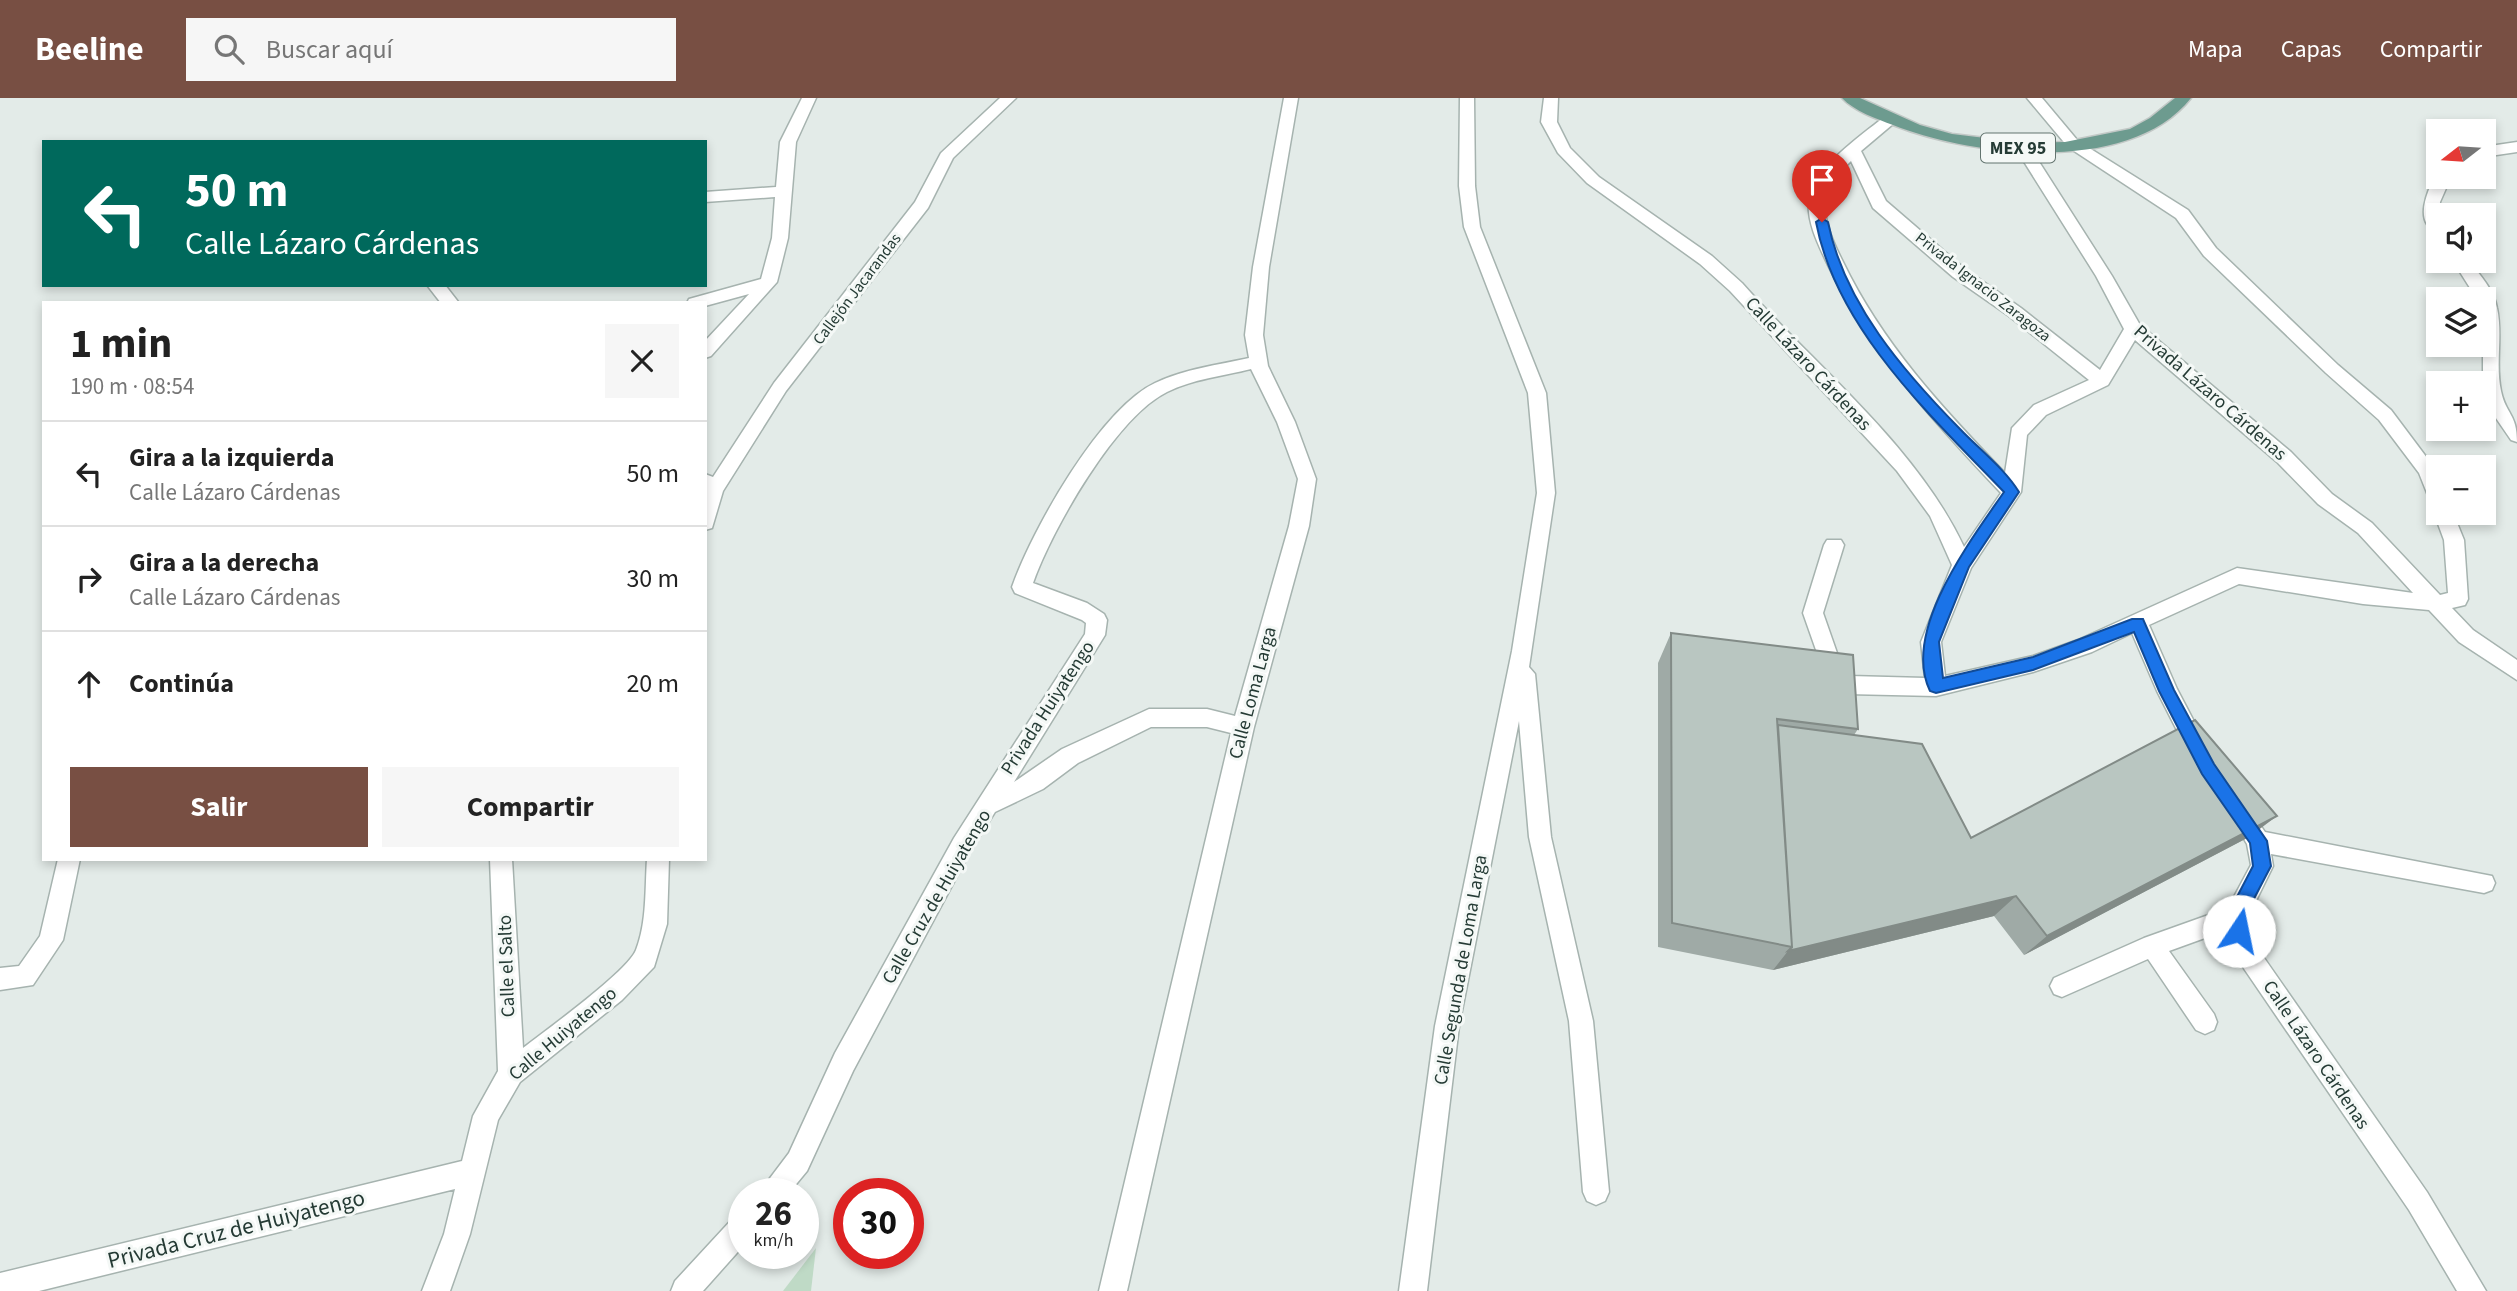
<!DOCTYPE html>
<html lang="es">
<head>
<meta charset="utf-8">
<style>
  :root { --surface:#fff; --page:#f6f6f6; --text:#222; --muted:#767676; --line:#e0e0e0; --accent:#784f43 }
  body { margin:0; font-family:"Source Sans 3",sans-serif; background:var(--page); color:var(--text); height:100vh; display:flex; flex-direction:column; font-size:26px; white-space:nowrap }
  * { box-sizing:border-box; margin:0 }
  p { font-size:23px; color:var(--muted) }
  .icon { flex:none; width:38px; height:38px; fill:none; stroke:currentColor; stroke-width:2; stroke-linecap:round; stroke-linejoin:round }
  .map { position:relative; flex:1; overflow:hidden }
  .sheet { position:absolute; left:42px; top:203px; width:665px; height:560px; display:flex; flex-direction:column; background:var(--surface); border-radius:0px; box-shadow:0 4px 10px #0003 }
  .sheet>* { flex:none }
  .top-card { position:absolute; left:42px; top:42px; width:665px; height:147px; border-radius:0px; box-shadow:0 4px 10px #0003; background:#00695c; color:#fff; overflow:hidden }
  .needle { width:46px; rotate:253deg }
  .controls { position:absolute; left:2426px; top:21px; display:grid; gap:14px }
  .controls a { display:grid; place-items:center; width:70px; height:70px; border-radius:0px; background:var(--surface); box-shadow:0 4px 10px #0003; font-size:35px }
  .speed { position:absolute; left:728px; top:1080px; display:flex; gap:14px; font-size:35px; font-weight:700; text-align:center }
  .speed>* { display:grid; place-content:center; width:91px; height:91px; border-radius:50%; background:var(--surface); box-shadow:0 4px 10px #0003; line-height:1 }
  .speed small { font-size:18px; font-weight:400 }
  .speed .limit { border:10px solid #d22; background:#fff; color:#111 }
  .pin { position:absolute; display:grid; place-items:center; width:60px; height:60px; color:#fff; margin:-72px -30px; border-radius:50% 50% 50% 0; rotate:-45deg; box-shadow:0 0 7px #0007 }
  .pin .icon { rotate:45deg }
  .me { position:absolute; width:77px; margin:-38px; rotate:11deg; stroke-linejoin:round; filter:drop-shadow(0 0 5px #0008) }
  .turn { display:flex; align-items:center; gap:24px; height:147px; padding:0 28px; font-size:32px }
  .turn .icon { width:91px; height:91px; stroke-width:2.5 }
  .turn b { display:block; font-size:49px; line-height:60px }
  .round { display:grid; place-items:center; flex:none; width:74px; height:74px; border-radius:0px; background:var(--page) }
  .summary { display:flex; align-items:center; justify-content:space-between; height:119px; padding:0 28px }
  h1 { font-size:42px; font-weight:700; line-height:52px }
  .action { display:flex; gap:14px; margin-top:auto; padding:14px 28px }
  .action a { flex:1; height:80px; border-radius:0px; background:var(--accent); color:#fff; font-size:28px; font-weight:700; line-height:80px; text-align:center }
  .action a+a { background:var(--page); color:var(--text) }
  ul { padding:0; list-style:none }
  li { display:flex; align-items:center; gap:21px; height:105px; padding:0 28px; border-top:2px solid var(--line) }
  li div { flex:1 }
  li b { display:block; font-size:26px }
  li em { font-style:normal }
  header { display:flex; align-items:center; gap:42px; box-sizing:border-box; height:98px; padding:0 35px; background:var(--accent); color:#fff }
  header strong { font-size:33px }
  nav { display:flex; gap:38px; margin-inline-start:auto; font-size:24px }
  .search { width:490px; height:63px; background:var(--page); display:flex; align-items:center; gap:18px; box-sizing:border-box; padding:0 24px; border-radius:0px; color:var(--muted); font-size:26px }
  .map>svg:first-child { display:block }
  .green { fill:#bfdac6 }
  .lines { fill:none; stroke-linecap:round; stroke-linejoin:round }
  .minor-casing { stroke:#a6b3af; stroke-width:3 }
  .major-casing { stroke:#c2c8c6; stroke-width:3 }
  .minor { fill:#fff; fill-rule:evenodd }
  .major { fill:#6d9b8f; fill-rule:evenodd }
  .wall { fill:#9faaa6 }
  .shaded-wall { fill:#828b87 }
  .building { fill:#b9c6c1; stroke:#828b87; stroke-width:2 }
  .route { fill:#1a73e8; stroke:#114b97; stroke-width:2 }
  .labels { text-anchor:middle; dominant-baseline:central; stroke-width:6; stroke-linejoin:round; paint-order:stroke }
  .far-street-label { font-size:16px; fill:#253b35; stroke:#f4f8f6 }
  .shield { fill:#f4f8f6; stroke:#63746f; stroke-width:2 }
  .shield-label { font-size:18px; font-weight:bold; fill:#253b35 }
  .street-label { font-size:19px; fill:#253b35; stroke:#f4f8f6 }
  .near-street-label { font-size:23px; fill:#253b35; stroke:#f4f8f6 }
</style>
</head>
<body>
<header>
<strong>Beeline</strong>
<div class="search"><svg class="icon" aria-label="search" viewBox="0 0 24 24"><circle cx="10" cy="10" r="6"/><path d="M15 15l6 6"/></svg>Buscar aquí</div>
<nav><a>Mapa</a><a>Capas</a><a>Compartir</a></nav>
</header>
<div class="map">
<svg width="2517" height="1193" viewBox="0 0 2517 1193">
  <rect width="100%" height="100%" fill="#e3ebe8"/>
  <path class="green" d="M816,1150L811,1193H783Z"/>
  <g class="lines">
    <g class="minor-casing">
      <path id="minor" d="M802,0H816L796,44L788,140L777,184L711,258L705,260V243L749,196L705,208V205H687L689,201L761,181L772,140L775,99L705,104V94L776,89L780,44Z
        M1000,0H1016L953,60L928,110L786,293L723,393L712,430L705,432V376L713,379L774,285L915,104L941,55Z
        M1284,0H1298L1269,169L1263,237L1268,268L1295,324L1316,381L1309,428L1254,629L1127,1193H1099L1231,635L1207,629H1151L1078,665L1043,691L995,714L970,754L853,973L807,1073L788,1096H758L789,1055L835,955L954,740L1085,536L1086,525L1082,522L1015,495L1012,489C1032,432 1100,311 1155,285C1184,271 1218,267 1249,260L1245,237L1253,169ZM1251,271L1277,324L1298,381L1289,428L1235,618L1207,611H1149L1062,651L1014,684L1105,537L1107,522L1104,516L1087,505L1033,485C1052,431 1116,319 1167,294C1193,281 1223,278 1251,271Z
        M1460,0H1474L1475,88L1480,129L1546,295L1555,395L1529,569L1535,576L1551,739L1593,923L1609,1094L1605,1103L1596,1107L1587,1103L1583,1094L1569,923L1529,739L1519,623L1459,928L1427,1193H1399L1435,928L1512,553L1537,395L1528,295L1464,129L1459,88Z
        M1544,0H1558L1557,24L1570,50L1599,79L1712,158L1742,185C1816,269 1916,347 1964,449L2001,395C1935,325 1870,255 1828,167C1819,148 1806,123 1809,101C1813,71 1860,38 1883,20H1893V26L1861,53L1886,103L1965,171L2021,210L2100,272L2124,231L2096,178L2016,51L2019,48H2029L2112,178L2140,227L2291,354L2332,396L2372,425L2440,497L2448,495L2444,442L2434,415L2438,410V415H2453L2464,442L2468,501L2465,507L2452,510L2473,532L2517,562V582L2459,544L2429,512L2363,506L2239,486L2149,527L2177,591L2209,652L2206,658L2198,661L2190,658L2157,593L2132,535L2092,554L2033,574L1936,598L1847,596L1828,586L1803,515L1824,447L1827,442H1841L1844,447L1823,515L1844,575L1850,578L1925,580L1921,544L1952,467L1930,418L1897,373L1730,193L1700,166L1587,85L1558,55L1541,24ZM1851,63L1873,110L1953,179L2009,218L2089,282L2034,307L2012,330L2005,375C1942,310 1882,245 1843,164C1834,146 1823,123 1825,102C1826,86 1840,74 1851,63ZM2135,242L2277,364L2318,406L2358,435L2413,495L2237,470L2078,542L2033,558L1945,578L1941,544L1971,470L2021,394L2027,337L2046,317L2108,287Z
        M2027,0H2042L2078,43L2188,112L2216,150L2338,267L2391,312L2436,372L2438,407L2431,405L2419,375L2379,322L2326,275L2204,158L2176,120L2068,49Z
        M2517,44V54L2483,59V49Z
        M2437,76L2438,79H2451L2440,104L2438,134C2412,126 2428,90 2437,76Z
        M2453,163H2469C2480,177 2494,192 2497,210C2503,237 2495,266 2501,293C2506,317 2517,315 2517,344L2511,342L2487,307L2483,294V201H2477Z
        M427,187H445L459,205H441Z
        M2239,705L2247,708L2265,734L2492,778L2495,785L2492,792L2484,795L2271,756L2273,768L2248,819L2253,844L2427,1094L2486,1193H2457L2409,1112L2234,856L2227,832L2169,853L2214,916L2217,924L2214,932L2205,936L2196,932L2148,861L2062,899L2054,896L2050,888L2054,880L2144,840L2228,810L2251,767L2247,746L2228,715L2231,708Z
        M58,761H80L63,842L33,887L0,892V870L19,868L40,838Z
        M490,761H512L523,950C545,933 628,873 636,852C647,824 645,791 647,761H669L667,826L654,869L622,902L520,984L498,1022L470,1136L450,1193H422L444,1136L455,1091L39,1193H0V1175L462,1063L473,1018L498,973Z
        M744,1114V1147L703,1193H671L675,1183L735,1118Z"/>
    </g>
    <g class="major-casing">
      <path id="major" d="M1842,0H1860L1920,27L1952,36L2027,45L2065,44L2130,31L2150,20L2175,0H2191C2130,77 1974,59 1893,27C1877,21 1854,13 1842,0Z"/>
    </g>
    <use href="#minor" class="minor"/>
    <use href="#major" class="major"/>
  </g>
  <path class="wall" d="M1671,535L1858,631L1854,637L1971,740L2249,739L2024,857L1994,818L1773,872L1658,849V565Z"/>
  <path class="shaded-wall" d="M2277,718L2249,739L2024,857L2047,838Z
    M2016,798L1994,818L1773,872L1788,853Z"/>
  <path class="building" d="M1671,535L1853,557L1858,631L1777,621L1792,849L1672,825Z
    M2195,622L2277,718L2047,838L2016,798L1788,853L1792,849L1778,627L1922,646L1971,740Z"/>
  <path class="route" d="M1822,120L1828,124C1844,205 1904,274 1960,331C1979,351 2005,371 2019,394L1969,469L1939,544L1943,580L2033,559L2132,521H2143L2174,592L2214,666L2267,743L2271,768L2245,818L2248,833L2246,839H2233L2227,818L2253,768L2250,745L2202,676L2159,593L2134,534L2033,572L1936,595L1930,593C1901,533 1971,442 2004,394C1932,319 1836,231 1816,124Z"/>
  <g class="labels">
    <g class="far-street-label">
      <text transform="translate(1983 189) rotate(38)">Privada Ignacio Zaragoza</text>
      <text transform="translate(857 191) rotate(-53)">Callejón Jacarandas</text>
    </g>
    <rect class="shield" x="1981" y="35.5" width="74" height="29" rx="5"/>
    <g class="shield-label">
      <text x="2018" y="50">MEX 95</text>
    </g>
    <g class="street-label">
      <text transform="translate(1808 266) rotate(47)">Calle Lázaro Cárdenas</text>
      <text transform="translate(2210 295) rotate(41)">Privada Lázaro Cárdenas</text>
      <text transform="translate(1253 595) rotate(-75)">Calle Loma Larga</text>
      <text transform="translate(1048 610) rotate(-57)">Privada Huiyatengo</text>
      <text transform="translate(937 799) rotate(-60)">Calle Cruz de Huiyatengo</text>
      <text transform="translate(507 868) rotate(-92)">Calle el Salto</text>
      <text transform="translate(1461 872) rotate(-80)">Calle Segunda de Loma Larga</text>
      <text transform="translate(563 936) rotate(-40)">Calle Huiyatengo</text>
      <text transform="translate(2316 957) rotate(56)">Calle Lázaro Cárdenas</text>
    </g>
    <g class="near-street-label">
      <text transform="translate(236 1131) rotate(-14)">Privada Cruz de Huiyatengo</text>
    </g>
  </g>
</svg>
<div class="controls">
<a><svg class="needle" viewBox="-14 -14 28 28"><path d="M0-13l5 13h-10z" fill="#e53935"/><path d="M0 13l5-13h-10z" fill="#767676"/></svg></a>
<a><svg class="icon" aria-label="sound" viewBox="0 0 24 24"><path d="M4 9h4l5-4v14l-5-4H4zM17 9q2 3 0 6"/></svg></a>
<a><svg class="icon" aria-label="layers" viewBox="0 0 24 24"><path d="M12 4l9 5-9 5-9-5zM3 14l9 5 9-5"/></svg></a>
<a>+</a>
<a>−</a>
</div>
<div class="speed"><div>26<small>km/h</small></div><div class="limit">30</div></div>
<div class="pin" style="left:1822px;top:124px;background:#d93025"><svg class="icon" aria-label="arrive" viewBox="0 0 24 24"><path d="M6 21V4h12l-3 4 3 4H6"/></svg></div>
<svg class="me" style="left:2239px;top:833px" viewBox="-20 -20 40 40"><circle r="19" fill="#fff"/><path d="M0-13L10 11 0 6-10 11z" fill="#1a73e8"/></svg>
<div class="top-card">
<div class="turn"><svg class="icon" aria-label="left" viewBox="0 0 24 24"><path d="M17 20v-9H6M10 6l-5 5 5 5"/></svg><div><b>50 m</b>Calle Lázaro Cárdenas</div></div>
</div>
<section class="sheet">
<div class="summary"><div><h1>1 min</h1><p>190 m · 08:54</p></div><a class="round"><svg class="icon" aria-label="close" viewBox="0 0 24 24"><path d="M6 6l12 12M18 6L6 18"/></svg></a></div>
<ul>
<li><svg class="icon" aria-label="left" viewBox="0 0 24 24"><path d="M17 20v-9H6M10 6l-5 5 5 5"/></svg><div><b>Gira a la izquierda</b><p>Calle Lázaro Cárdenas</p></div><em>50 m</em></li>
<li><svg class="icon" aria-label="right" viewBox="0 0 24 24"><path d="M7 20v-9h11M14 6l5 5-5 5"/></svg><div><b>Gira a la derecha</b><p>Calle Lázaro Cárdenas</p></div><em>30 m</em></li>
<li><svg class="icon" aria-label="ahead" viewBox="0 0 24 24"><path d="M12 20V5M6 11l6-6 6 6"/></svg><div><b>Continúa</b></div><em>20 m</em></li>
</ul>
<div class="action"><a>Salir</a><a>Compartir</a></div>
</section>
</div>
</body>
</html>
